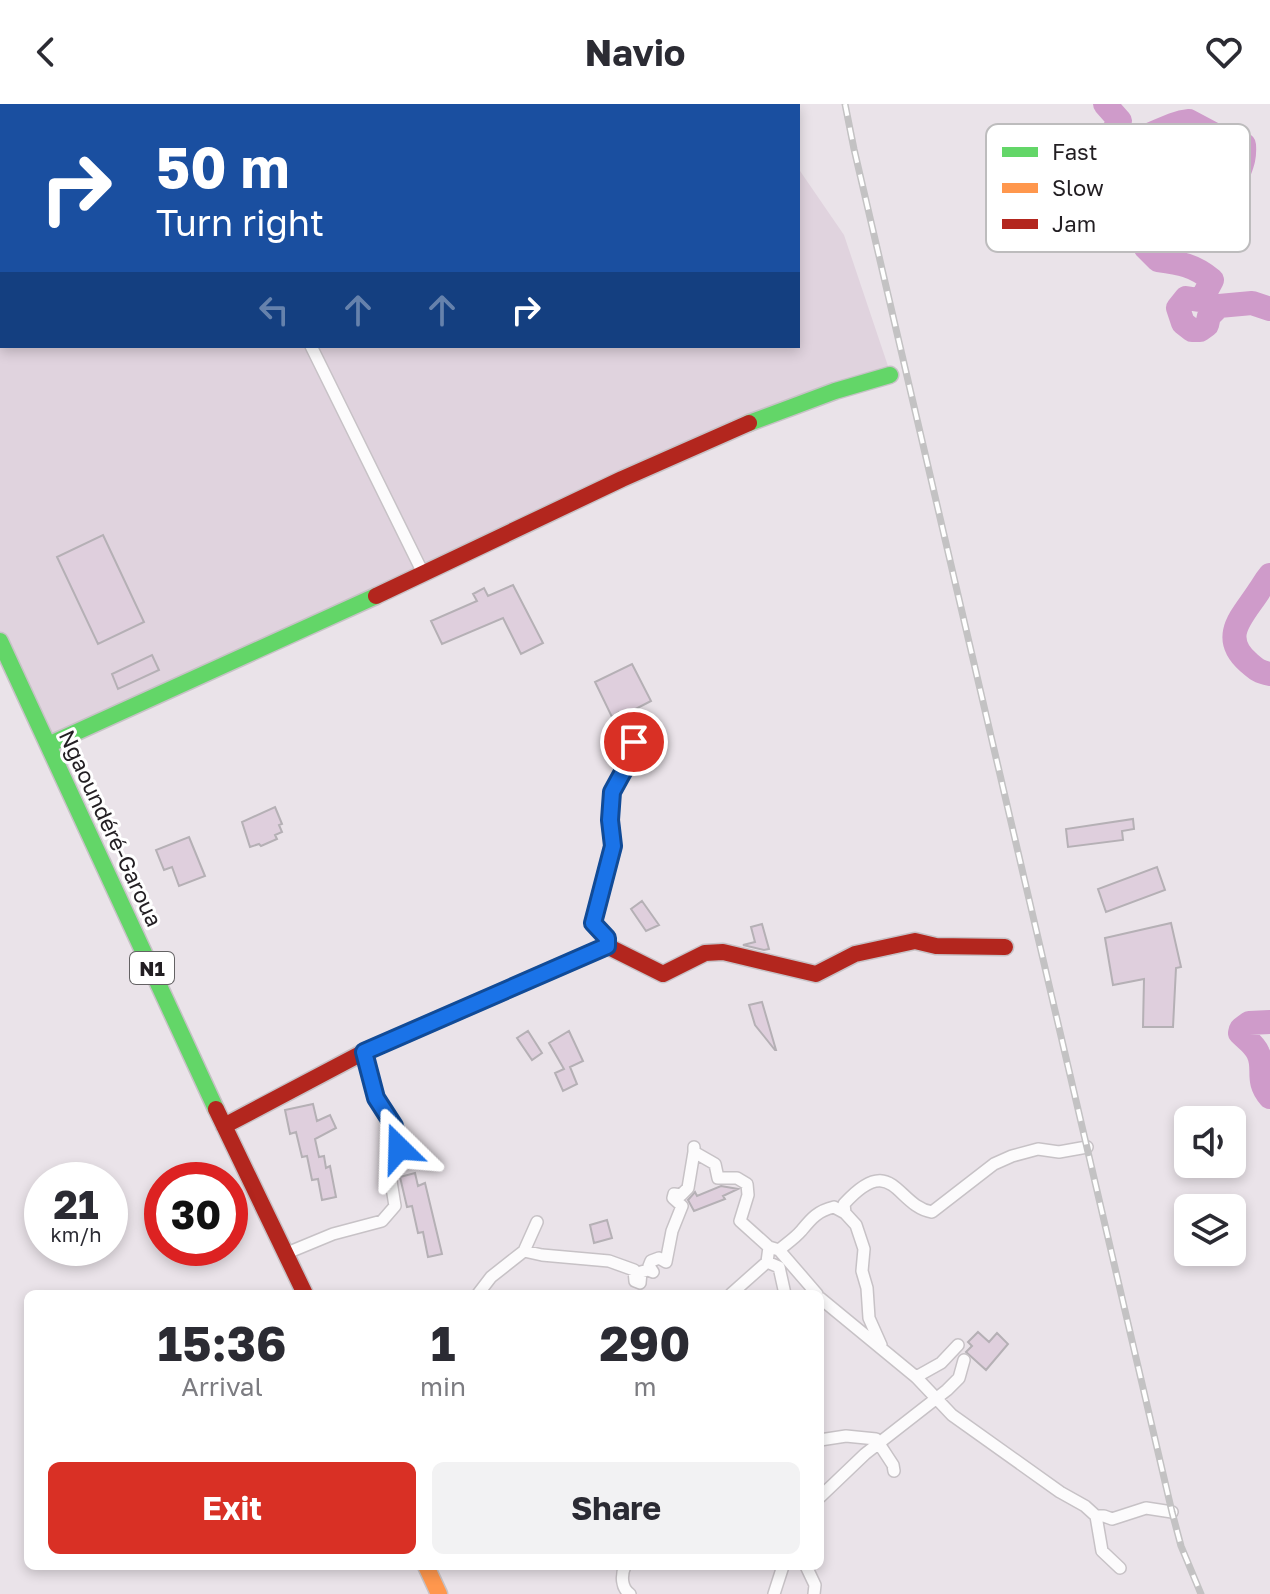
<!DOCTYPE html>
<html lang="en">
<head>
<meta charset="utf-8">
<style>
  :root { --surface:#fff; --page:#f2f2f3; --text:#2b2b33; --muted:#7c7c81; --accent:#d93025 }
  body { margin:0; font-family:"Golos Text",sans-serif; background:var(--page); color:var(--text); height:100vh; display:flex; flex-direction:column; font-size:30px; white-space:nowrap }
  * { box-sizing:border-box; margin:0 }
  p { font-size:26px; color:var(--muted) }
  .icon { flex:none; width:44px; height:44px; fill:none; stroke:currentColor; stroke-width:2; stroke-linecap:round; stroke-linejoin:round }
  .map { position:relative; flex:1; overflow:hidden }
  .drawer { position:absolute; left:24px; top:1186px; width:800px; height:280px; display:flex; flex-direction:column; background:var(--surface); border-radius:12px; box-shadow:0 4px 12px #0003 }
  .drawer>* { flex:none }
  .guide { position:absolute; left:0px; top:0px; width:800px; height:244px; box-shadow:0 4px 12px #0003; background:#1a4fa0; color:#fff; overflow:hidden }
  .tools { position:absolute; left:1174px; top:1002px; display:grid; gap:16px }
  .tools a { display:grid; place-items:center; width:72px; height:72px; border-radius:12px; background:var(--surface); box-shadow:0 4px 12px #0003; font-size:40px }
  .speed { position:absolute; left:24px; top:1058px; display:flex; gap:16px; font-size:40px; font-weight:700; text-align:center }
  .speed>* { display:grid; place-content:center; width:104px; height:104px; border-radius:50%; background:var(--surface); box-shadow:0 4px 12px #0003; line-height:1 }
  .speed small { font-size:20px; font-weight:400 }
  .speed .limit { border:12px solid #d22; background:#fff; color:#111 }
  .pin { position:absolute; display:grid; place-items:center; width:68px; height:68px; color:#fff; margin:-34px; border:4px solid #fff; border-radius:50%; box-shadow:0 2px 8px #0007 }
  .me { position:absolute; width:88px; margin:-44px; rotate:338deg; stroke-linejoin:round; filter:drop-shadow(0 0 6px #0008) }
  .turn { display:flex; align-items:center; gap:28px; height:168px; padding:0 24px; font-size:36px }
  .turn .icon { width:104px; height:104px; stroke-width:2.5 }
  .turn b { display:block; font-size:56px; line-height:68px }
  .lanes { display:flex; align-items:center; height:76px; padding:0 24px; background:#0003; justify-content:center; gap:40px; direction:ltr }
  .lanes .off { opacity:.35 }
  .eta { display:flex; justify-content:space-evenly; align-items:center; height:136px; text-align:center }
  .eta b { font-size:48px; font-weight:700; line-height:56px }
  .cta { display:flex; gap:16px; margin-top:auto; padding:16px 24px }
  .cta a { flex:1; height:92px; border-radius:12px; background:var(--accent); color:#fff; font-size:32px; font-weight:700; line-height:92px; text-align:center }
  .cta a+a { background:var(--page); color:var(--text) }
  header { display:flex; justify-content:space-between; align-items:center; height:104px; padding:0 24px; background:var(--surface); font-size:36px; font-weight:700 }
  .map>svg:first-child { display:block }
  .built { fill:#e0d3de }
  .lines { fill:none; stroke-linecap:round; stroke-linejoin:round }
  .river { stroke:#cf9bca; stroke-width:24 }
  .building { fill:#dfcfdd; stroke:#b5b0b5; stroke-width:2 }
  .street-casing { stroke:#c7c2c6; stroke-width:14 }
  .fast-casing { stroke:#c7c2c6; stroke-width:19 }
  .slow-casing { stroke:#c7c2c6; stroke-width:19 }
  .jam-casing { stroke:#c7c2c6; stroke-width:19 }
  .street { stroke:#fcfbfc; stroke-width:11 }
  .fast { stroke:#63d668; stroke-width:16 }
  .slow { stroke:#ff974d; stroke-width:16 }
  .jam { stroke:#b3261e; stroke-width:16 }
  .rail-casing { stroke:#c3c2c3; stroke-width:7 }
  .rail { stroke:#fff; stroke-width:4; stroke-dasharray:12; stroke-linecap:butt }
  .route-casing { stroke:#114b97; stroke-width:20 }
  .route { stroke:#1a73e8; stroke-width:14 }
  .labels { text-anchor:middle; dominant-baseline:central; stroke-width:6; stroke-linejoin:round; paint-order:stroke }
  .shield { fill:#fff; stroke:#646264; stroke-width:2 }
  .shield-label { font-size:20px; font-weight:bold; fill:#221e22 }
  .street-label { font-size:22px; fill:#221e22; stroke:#fff }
  .key { fill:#fff; stroke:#bdbcbd; stroke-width:2 }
  .key-label { font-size:22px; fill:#221e22 }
</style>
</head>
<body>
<header><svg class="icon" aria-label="back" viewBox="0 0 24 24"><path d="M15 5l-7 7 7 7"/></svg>Navio<svg class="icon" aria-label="heart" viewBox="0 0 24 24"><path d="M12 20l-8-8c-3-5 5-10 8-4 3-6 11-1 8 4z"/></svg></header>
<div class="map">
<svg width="1270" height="1490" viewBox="0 0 1270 1490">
  <rect width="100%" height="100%" fill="#eae3e9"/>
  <path class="built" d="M0,0L750,2H2V242H798V64L844,131L892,274L708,343L48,641L0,537Z"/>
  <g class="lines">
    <path class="river" d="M1105,0L1120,17L1113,27L1126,37C1149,36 1166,19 1189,17L1221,34L1244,41C1245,54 1242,60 1238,71C1236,78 1240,84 1237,90C1228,109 1209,107 1194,98H1190L1158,124L1145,143L1158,156C1180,159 1194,161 1212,176L1204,191L1199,196L1186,194L1178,204L1183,219L1192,226H1200L1207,221L1209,212L1219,202L1252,199L1270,205
      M1270,471C1265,477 1263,481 1259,487C1243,512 1219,532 1248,558C1256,565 1259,568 1270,570
      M1270,918L1249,919L1241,925L1240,929C1247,936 1254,940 1258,949C1266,965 1255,976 1270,993"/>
  </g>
  <path class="building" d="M103,431L144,518L98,540L57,453Z
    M513,481L543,539L521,550L503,514L442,540L431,517L477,497L473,490L484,484L488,492Z
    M152,551L159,566L118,585L112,570Z
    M632,560L651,597L626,610L619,608L612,613L595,578Z
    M275,703L282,720L279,721L282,728L275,731L277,735L261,742L259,740L250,743L242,718Z
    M1133,715L1134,725L1122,727L1123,736L1068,743L1066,725Z
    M189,733L205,772L179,782L172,763L164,766L156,746Z
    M1157,763L1165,786L1106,808L1098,785Z
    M642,797L659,821L646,827L631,805Z
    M1171,819L1181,863L1176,864L1173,923H1143L1144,875L1113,881L1105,834Z
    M762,820L769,845L764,846L743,841L755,838L751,823Z
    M762,898L776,946H775L755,921L749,901Z
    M528,927L542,949L532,956L517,934Z
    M569,927L583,957L570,963L577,980L563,987L555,969L564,965L549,939Z
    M313,1000L317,1017L330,1011L336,1024L315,1035L319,1053L324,1052L326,1064L330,1062L336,1093L322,1096L318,1075L312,1076L307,1052L302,1053L296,1028L290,1030L285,1006Z
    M415,1069L418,1082L425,1079L442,1150L428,1153L423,1128L418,1129L412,1102L407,1103L400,1073Z
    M721,1082L738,1085L723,1092L725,1095L694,1107L688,1096L695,1088L697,1092Z
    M607,1116L612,1134L594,1139L590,1121Z
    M978,1228L989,1238L997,1229L1008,1240L986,1266L966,1248L972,1242L968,1238Z"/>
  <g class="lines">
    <g class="street-casing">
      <path id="street" d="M201,0L202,2
        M311,242L423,469
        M694,1043V1048L715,1060L718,1074H737L747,1080L748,1091L740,1117L769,1143L779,1146L817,1190
        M845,1109L844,1100C893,1046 896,1102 932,1108L994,1060L1012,1052L1038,1045L1059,1048L1087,1043
        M779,1146C786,1140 795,1134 801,1127C811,1115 817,1107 834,1103L845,1109L856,1121L864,1145L862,1167L867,1184L869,1214L881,1241
        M524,1147L537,1118
        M287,1149L333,1130L382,1117L395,1102L389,1065L399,1044L394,1022L376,994L364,948
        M767,1158L779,1163L785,1190
        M478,1190L491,1173L524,1147L542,1151L609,1157L634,1166L635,1177L640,1179L641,1168L648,1166L653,1168L649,1162L651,1157L659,1154L666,1158L672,1127L682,1102L673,1094L674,1090L681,1091L688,1084L694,1048
        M731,1190L767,1158L769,1143
        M820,1194L916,1273L952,1311L1060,1388L1085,1402L1096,1412L1102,1447L1120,1464
        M916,1273L941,1259L958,1241
        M820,1336L846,1332L876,1335L893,1361L894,1367
        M820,1393L865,1350L947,1286L959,1274L964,1256
        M1096,1412H1104L1112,1415L1146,1404L1172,1408
        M625,1462C621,1471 621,1484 630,1490
        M806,1462L815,1481L814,1490
        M774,1490L783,1462"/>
    </g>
    <g class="fast-casing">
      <path id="fast" d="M749,319L835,287L890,271
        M0,537L216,1005
        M48,641L376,492"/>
    </g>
    <g class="slow-casing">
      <path id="slow" d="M426,1462L439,1490"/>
    </g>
    <g class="jam-casing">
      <path id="jam" d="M376,492L622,375L749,319
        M607,842L663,870L705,849L723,848L816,870L855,850L915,837L936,842L1005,843
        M216,1005L305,1190
        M224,1022L364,948L607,842V834L593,819L613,742L610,716L612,688L629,657L634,638L621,619"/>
    </g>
    <use href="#street" class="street"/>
    <use href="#fast" class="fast"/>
    <use href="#slow" class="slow"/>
    <use href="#jam" class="jam"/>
    <g class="rail-casing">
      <path id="rail" d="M845,0L854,45L1172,1408L1181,1442L1201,1490"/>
    </g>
    <use href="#rail" class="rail"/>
  </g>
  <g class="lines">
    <g class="route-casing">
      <path id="route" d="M399,1044L394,1022L376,994L364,948L607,842V834L593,819L613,742L610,716L612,688L629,657L634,638"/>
    </g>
    <use href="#route" class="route"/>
  </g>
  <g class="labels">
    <rect class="shield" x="130" y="848" width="44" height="32" rx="6"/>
    <g class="shield-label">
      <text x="152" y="864">N1</text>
    </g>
    <g class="street-label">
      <text transform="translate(111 724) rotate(65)">Ngaoundéré-Garoua</text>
    </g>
  </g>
  <rect x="986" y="20" width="264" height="128" rx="12" class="key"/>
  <rect x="1002" y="43" width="36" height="10" fill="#63d668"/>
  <rect x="1002" y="79" width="36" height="10" fill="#ff974d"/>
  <rect x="1002" y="115" width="36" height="10" fill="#b3261e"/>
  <g class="key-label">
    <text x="1052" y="56">Fast</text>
    <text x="1052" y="92">Slow</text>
    <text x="1052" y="128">Jam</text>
  </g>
</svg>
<div class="tools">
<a><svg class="icon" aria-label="sound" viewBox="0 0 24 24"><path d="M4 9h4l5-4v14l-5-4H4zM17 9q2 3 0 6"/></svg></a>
<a><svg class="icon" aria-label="layers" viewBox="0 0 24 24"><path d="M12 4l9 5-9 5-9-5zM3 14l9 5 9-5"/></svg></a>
</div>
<div class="speed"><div>21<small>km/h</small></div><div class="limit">30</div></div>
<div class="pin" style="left:634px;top:638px;background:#d93025"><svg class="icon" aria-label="arrive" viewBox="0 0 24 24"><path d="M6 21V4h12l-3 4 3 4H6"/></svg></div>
<svg class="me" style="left:399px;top:1044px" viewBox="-20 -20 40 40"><path d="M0-17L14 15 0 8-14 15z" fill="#1a73e8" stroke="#fff" stroke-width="4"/></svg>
<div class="guide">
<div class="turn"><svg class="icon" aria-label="right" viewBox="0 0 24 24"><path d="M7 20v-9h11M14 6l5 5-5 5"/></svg><div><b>50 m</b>Turn right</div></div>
<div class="lanes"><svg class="icon off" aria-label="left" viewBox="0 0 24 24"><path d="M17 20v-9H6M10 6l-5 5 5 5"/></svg><svg class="icon off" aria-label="ahead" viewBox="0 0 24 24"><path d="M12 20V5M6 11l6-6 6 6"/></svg><svg class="icon off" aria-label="ahead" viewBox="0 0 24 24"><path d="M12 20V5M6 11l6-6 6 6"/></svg><svg class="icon" aria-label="right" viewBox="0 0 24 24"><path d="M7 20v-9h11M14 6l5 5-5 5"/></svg></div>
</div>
<section class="drawer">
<div class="eta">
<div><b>15:36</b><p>Arrival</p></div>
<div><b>1</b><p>min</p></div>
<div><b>290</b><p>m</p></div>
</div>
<div class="cta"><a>Exit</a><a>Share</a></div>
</section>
</div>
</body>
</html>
